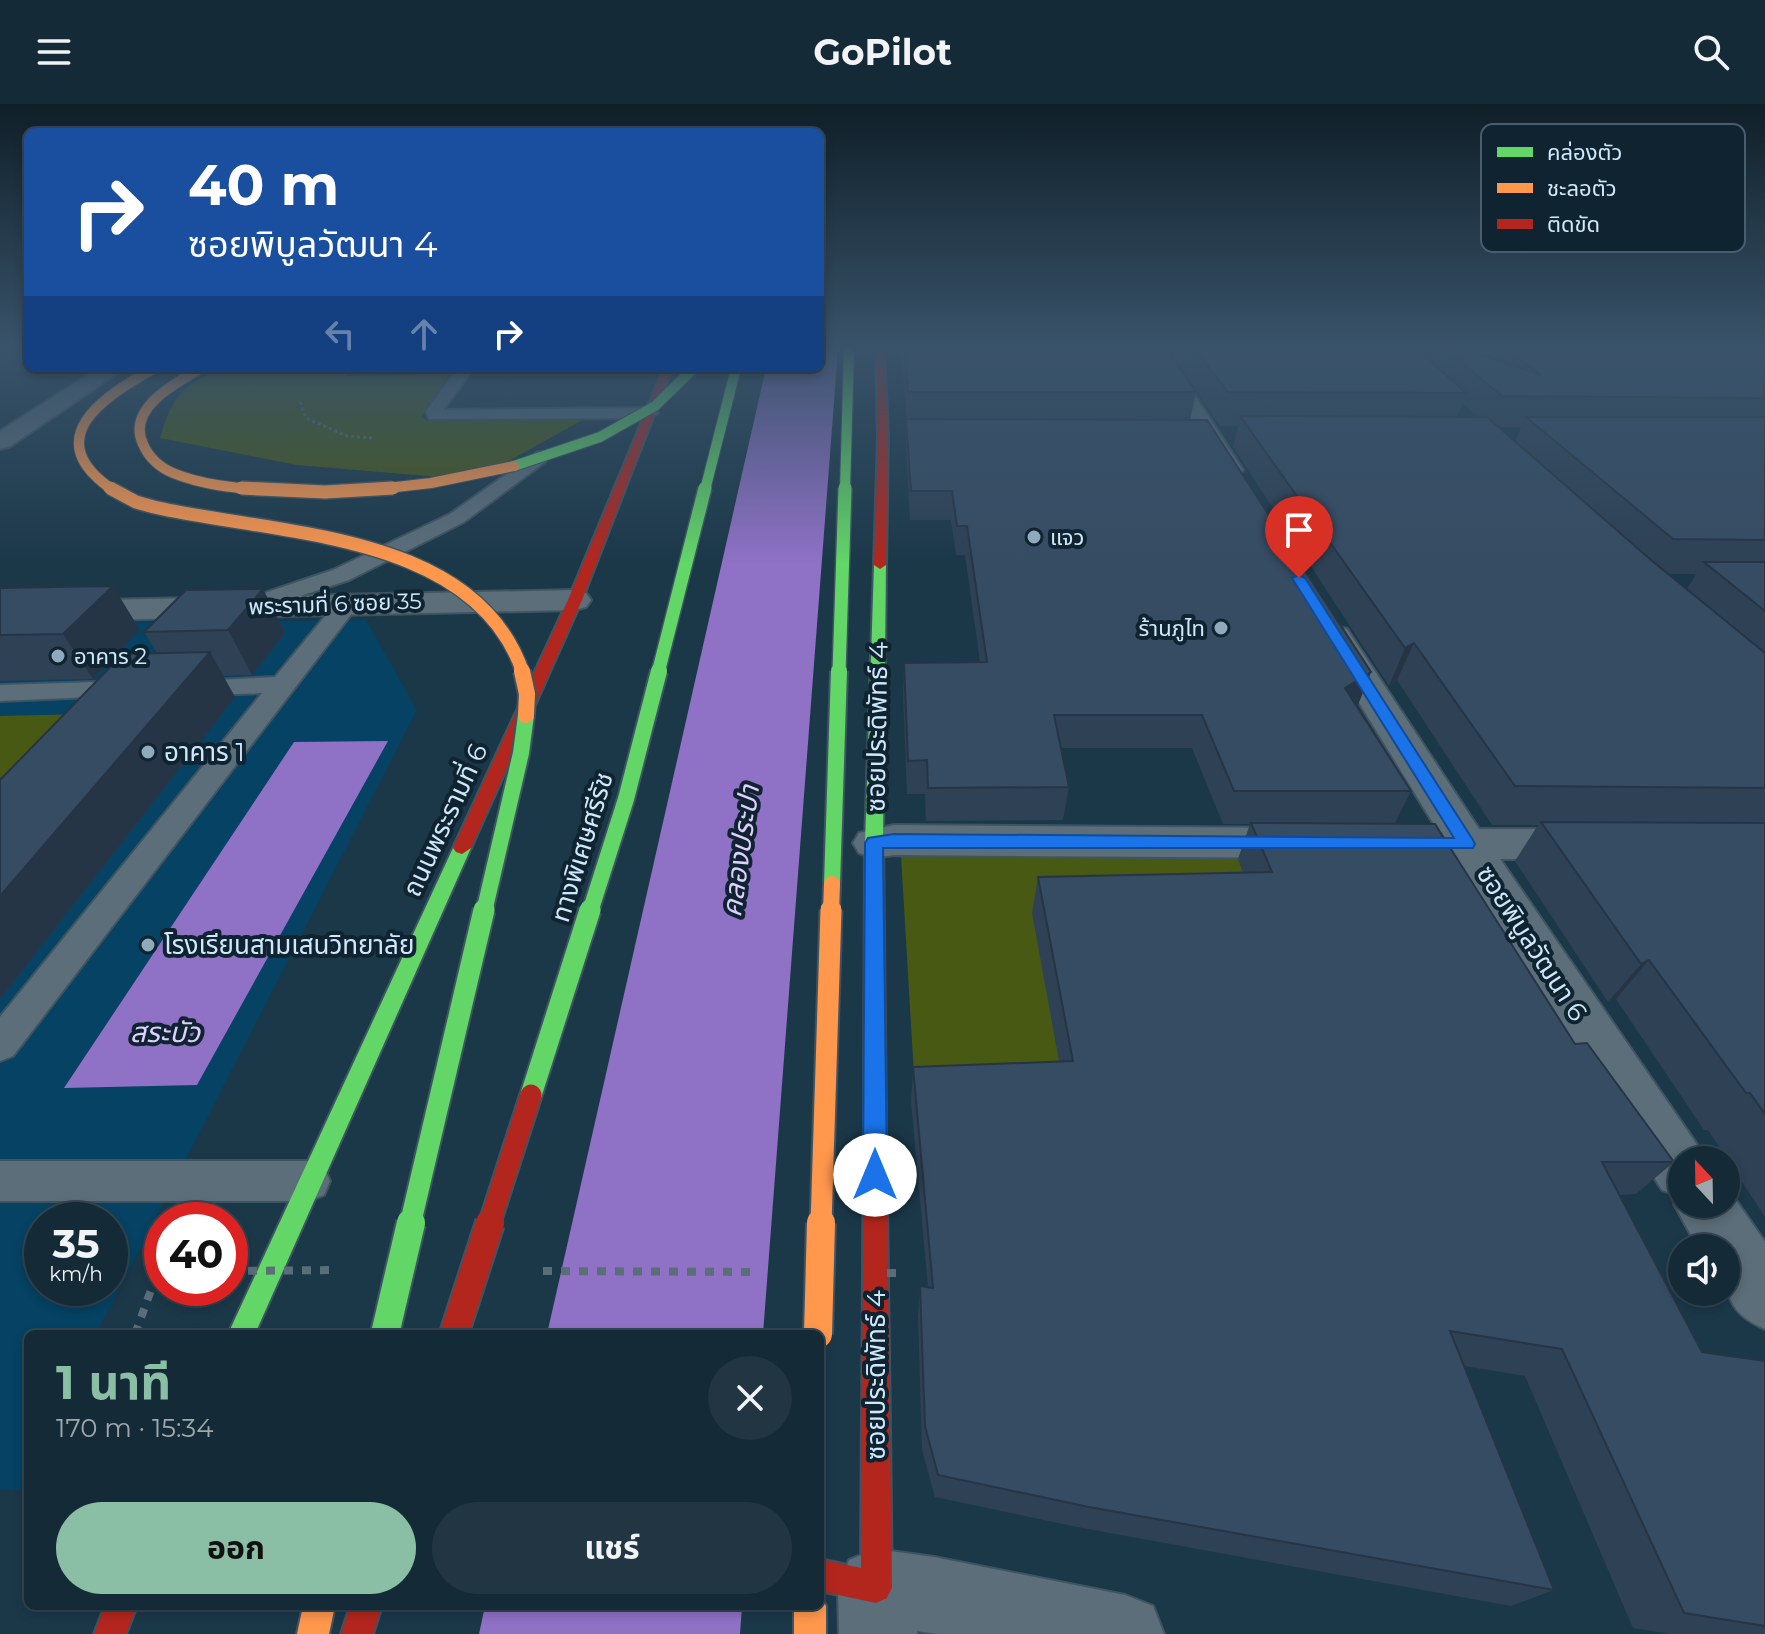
<!DOCTYPE html>
<html lang="th">
<head>
<meta charset="utf-8">
<style>
  :root { --surface:#142a37; --page:#213642; --text:#f1f3f6; --muted:#9da7ad; --line:#334652; --accent:#8abfa5 }
  body { margin:0; font-family:Montserrat,"Noto Sans Thai",sans-serif; background:var(--page); color:var(--text); height:100vh; display:flex; flex-direction:column; font-size:30px; white-space:nowrap }
  * { box-sizing:border-box; margin:0 }
  p { font-size:26px; color:var(--muted) }
  .icon { flex:none; width:44px; height:44px; fill:none; stroke:currentColor; stroke-width:2; stroke-linecap:round; stroke-linejoin:round }
  .map { position:relative; flex:1; overflow:hidden }
  .drawer { position:absolute; left:24px; top:1226px; width:800px; height:280px; display:flex; flex-direction:column; background:var(--surface); border-radius:12px; box-shadow:0 4px 12px #0003,0 0 0 2px var(--line) }
  .drawer>* { flex:none }
  .hud { position:absolute; left:24px; top:24px; width:800px; height:244px; border-radius:12px; box-shadow:0 4px 12px #0003,0 0 0 2px var(--line); background:#1a4fa0; color:#fff; overflow:hidden }
  .needle { width:52px; rotate:338deg }
  .fabs { position:absolute; left:1668px; top:1042px; display:grid; gap:16px }
  .fabs a { display:grid; place-items:center; width:72px; height:72px; border-radius:50%; background:var(--surface); box-shadow:0 4px 12px #0003,0 0 0 2px var(--line); font-size:40px }
  .speed { position:absolute; left:24px; top:1098px; display:flex; gap:16px; font-size:40px; font-weight:700; text-align:center }
  .speed>* { display:grid; place-content:center; width:104px; height:104px; border-radius:50%; background:var(--surface); box-shadow:0 4px 12px #0003,0 0 0 2px var(--line); line-height:1 }
  .speed small { font-size:20px; font-weight:400 }
  .speed .limit { border:12px solid #d22; background:#fff; color:#111 }
  .pin { position:absolute; display:grid; place-items:center; width:68px; height:68px; color:#fff; margin:-82px -34px; border-radius:50% 50% 50% 0; rotate:-45deg; box-shadow:0 0 8px #0007 }
  .pin .icon { rotate:45deg }
  .me { position:absolute; width:88px; margin:-44px; rotate:0deg; stroke-linejoin:round; filter:drop-shadow(0 0 6px #0008) }
  .turn { display:flex; align-items:center; gap:28px; height:168px; padding:0 32px; font-size:36px }
  .turn .icon { width:104px; height:104px; stroke-width:2.5 }
  .turn b { display:block; font-size:56px; line-height:68px }
  .lanes { display:flex; align-items:center; height:76px; padding:0 32px; background:#0003; justify-content:center; gap:40px; direction:ltr }
  .lanes .off { opacity:.35 }
  .round { display:grid; place-items:center; flex:none; width:84px; height:84px; border-radius:42px; background:var(--page) }
  .headline { display:flex; align-items:center; justify-content:space-between; height:136px; padding:0 32px }
  h1 { font-size:48px; font-weight:700; line-height:60px; color:var(--accent) }
  .primary-button { display:flex; gap:16px; margin-top:auto; padding:16px 32px }
  .primary-button a { flex:1; height:92px; border-radius:48px; background:var(--accent); color:#111; font-size:32px; font-weight:700; line-height:92px; text-align:center }
  .primary-button a+a { background:var(--page); color:var(--text) }
  header { display:flex; justify-content:space-between; align-items:center; height:104px; padding:0 32px; background:var(--surface); font-size:36px; font-weight:700 }
  .map>svg:first-child { display:block }
  .built { fill:#054263; fill-rule:evenodd }
  .green { fill:#485913 }
  .water { fill:#8f71c6 }
  .lines { fill:none; stroke-linecap:round; stroke-linejoin:round }
  .lane-casing { stroke:#3f5461; stroke-width:4 }
  .street-casing { stroke:#3f5461; stroke-width:4 }
  .fast-casing { stroke:#3f5461; stroke-width:4 }
  .slow-casing { stroke:#3f5461; stroke-width:4 }
  .jam-casing { stroke:#3f5461; stroke-width:4 }
  .path-far1 { stroke:#5a6e7a; stroke-width:3; stroke-dasharray:3 3; stroke-linecap:butt }
  .path { stroke:#5a6e7a; stroke-width:8; stroke-dasharray:9 9; stroke-linecap:butt }
  .lane { fill:#5c6e7a; fill-rule:evenodd }
  .street { fill:#5c6e7a; fill-rule:evenodd }
  .fast { fill:#63d668; fill-rule:evenodd }
  .slow { fill:#ff974d; fill-rule:evenodd }
  .jam { fill:#b3261e; fill-rule:evenodd }
  .fast-bridge-far4-casing { stroke:#3f5461; stroke-width:12; stroke-linecap:butt }
  .fast-bridge-far3-casing { stroke:#3f5461; stroke-width:16; stroke-linecap:butt }
  .fast-bridge-far2-casing { stroke:#3f5461; stroke-width:20; stroke-linecap:butt }
  .fast-bridge-far1-casing { stroke:#3f5461; stroke-width:25; stroke-linecap:butt }
  .fast-bridge-casing { stroke:#3f5461; stroke-width:32; stroke-linecap:butt }
  .slow-bridge-far4-casing { stroke:#3f5461; stroke-width:12; stroke-linecap:butt }
  .slow-bridge-far3-casing { stroke:#3f5461; stroke-width:16; stroke-linecap:butt }
  .slow-bridge-far2-casing { stroke:#3f5461; stroke-width:20; stroke-linecap:butt }
  .slow-bridge-far1-casing { stroke:#3f5461; stroke-width:25; stroke-linecap:butt }
  .slow-bridge-casing { stroke:#3f5461; stroke-width:32; stroke-linecap:butt }
  .jam-bridge-far1-casing { stroke:#3f5461; stroke-width:25; stroke-linecap:butt }
  .jam-bridge-casing { stroke:#3f5461; stroke-width:32; stroke-linecap:butt }
  .path-bridge { stroke:#5a6e7a; stroke-width:8; stroke-dasharray:9 9; stroke-linecap:butt }
  .fast-bridge-far4 { stroke:#63d668; stroke-width:10 }
  .fast-bridge-far3 { stroke:#63d668; stroke-width:13 }
  .fast-bridge-far2 { stroke:#63d668; stroke-width:16 }
  .fast-bridge-far1 { stroke:#63d668; stroke-width:21 }
  .fast-bridge { stroke:#63d668; stroke-width:28 }
  .slow-bridge-far4 { stroke:#ff974d; stroke-width:10 }
  .slow-bridge-far3 { stroke:#ff974d; stroke-width:13 }
  .slow-bridge-far2 { stroke:#ff974d; stroke-width:16 }
  .slow-bridge-far1 { stroke:#ff974d; stroke-width:21 }
  .slow-bridge { stroke:#ff974d; stroke-width:28 }
  .jam-bridge-far1 { stroke:#b3261e; stroke-width:21 }
  .jam-bridge { stroke:#b3261e; stroke-width:28 }
  .wall { fill:#2e4155; fill-rule:evenodd }
  .shaded-wall { fill:#263545 }
  .building { fill:#364c63; stroke:#263545; stroke-width:2 }
  .route { fill:#1a73e8; stroke:#114b97; stroke-width:2 }
  .poi-dot { fill:#90aabd; stroke:#0f2330; stroke-width:3 }
  .labels { text-anchor:middle; dominant-baseline:central; stroke-width:8; stroke-linejoin:round; paint-order:stroke }
  .far-poi-label { font-size:22px; fill:#cfe8fb; stroke:#0f2330; text-anchor:start }
  .far-street-label { font-size:22px; fill:#cfe8fb; stroke:#0f2330 }
  .street-label { font-size:26px; fill:#cfe8fb; stroke:#0f2330 }
  .poi-label { font-size:26px; fill:#cfe8fb; stroke:#0f2330; text-anchor:start }
  .water-label { font-size:28px; font-style:italic; fill:#dfcffe; stroke:#0f2330 }
  .key { fill:#0f2330; stroke:#495e6d; stroke-width:2 }
  .key-label { font-size:22px; fill:#cfe8fb }
</style>
</head>
<body>
<header><svg class="icon" aria-label="menu" viewBox="0 0 24 24"><path d="M4 6h16M4 12h16M4 18h16"/></svg>GoPilot<svg class="icon" aria-label="search" viewBox="0 0 24 24"><circle cx="10" cy="10" r="6"/><path d="M15 15l6 6"/></svg></header>
<div class="map">
<svg width="1765" height="1530" viewBox="0 0 1765 1530">
  <rect width="100%" height="100%" fill="#1b3849"/>
  <path class="built" d="M366,516L417,606L96,1230H28V1367L19,1386H0V519ZM42,1116H110V1184H42Z"/>
  <path class="green" d="M218,264H352L346,272L449,270L422,313L428,317L584,315L475,376L297,361L160,334C173,291 180,286 218,264Z
    M82,610L0,700V612Z
    M915,745L1250,753L1273,814L1075,988H915L901,752Z"/>
  <path class="water" d="M820,245H838L763,1230H547L766,264H820Z
    M388,637L197,981L64,984L294,638Z
    M485,1502H742L740,1530H479Z"/>
  <g class="lines">
    <g class="lane-casing">
      <path id="lane" d="M458,264H474L443,306L649,304L658,309L649,314L429,315L426,307Z
        M538,348L545,350L547,354L545,358L464,418L349,476L246,510L238,508L234,503L238,498L333,466L450,410Z
        M348,492L356,494L360,499L356,504L13,952L0,957V913L262,589L187,592L178,590L174,584L178,578L275,573L340,494Z
        M129,577L138,579L142,585L138,591L0,597V581Z
        M0,1057H309L324,1063L330,1077L324,1091L309,1097H0Z"/>
    </g>
    <g class="street-casing">
      <path id="street" d="M1145,245H1165L1243,366L1239,372H1221Z
        M99,264H125L9,343L0,345V327Z
        M575,486L586,489L591,496L586,503L575,506L0,518V498Z
        M1335,522L1347,525L1479,725H1587L1602,730L1608,740L1602,750L1587,755H1500L1702,1048L1706,1056H1682V1100H1726V1082L1765,1138V1225C1723,1207 1726,1185 1726,1144H1698L1674,1100L1678,1092L1662,1086L1455,755L1429,750L1423,740L1429,730L1438,727L1318,532L1323,525Z
        M894,721L1303,724L1318,729L1324,739L1318,749L1303,754L894,751L874,754L859,749L853,739L859,729Z
        M876,1445L934,1453L1125,1491L1153,1502L1164,1530H937L917,1527V1530H839L838,1483L849,1456Z"/>
    </g>
    <g class="fast-casing">
      <path id="fast" d="M880,457L886,461L883,739L886,1023L883,1030L875,1033L867,1030L864,1023L865,739L874,461Z
        M462,738L471,744L255,1230H228L453,744Z"/>
    </g>
    <g class="slow-casing">
      <path id="slow" d="M820,1490L826,1502V1530H794V1502H820Z
        M303,1502H335L329,1530H297Z"/>
    </g>
    <g class="jam-casing">
      <path id="jam" d="M876,245H884L888,332L886,461L880,465L874,461L878,332Z
        M664,264H672L582,496L471,744L462,750L456,748L453,744L568,496Z
        M875,1013L883,1016L886,1023L892,1483L887,1494L876,1499L820,1487V1455L861,1464L864,1023L867,1016Z
        M105,1502H137L126,1530H94Z
        M350,1502H382L373,1530H341Z"/>
    </g>
    <path class="path-far1" d="M300,298L306,314L347,332L372,334"/>
    <path class="path" d="M135,1230L158,1167H162"/>
    <use href="#lane" class="lane"/>
    <use href="#street" class="street"/>
    <use href="#fast" class="fast"/>
    <use href="#slow" class="slow"/>
    <use href="#jam" class="jam"/>
    <g class="fast-bridge-far4-casing">
      <path id="fast-bridge-far4" d="M514,362L600,333L655,302L694,264
        M705,386L736,264
        M845,386L849,245"/>
    </g>
    <g class="fast-bridge-far3-casing">
      <path id="fast-bridge-far3" d="M658,569L705,384
        M839,569L845,384"/>
    </g>
    <g class="fast-bridge-far2-casing">
      <path id="fast-bridge-far2" d="M832,780L839,567
        M484,808L521,649L526,611
        M590,808L626,695L659,567"/>
    </g>
    <g class="fast-bridge-far1-casing">
      <path id="fast-bridge-far1" d="M531,991L590,806
        M410,1121L484,806"/>
    </g>
    <g class="fast-bridge-casing">
      <path id="fast-bridge" d="M385,1230L411,1119"/>
    </g>
    <g class="slow-bridge-far4-casing">
      <path id="slow-bridge-far4" d="M202,264C177,278 126,304 143,340C149,354 159,363 173,369C202,381 235,384 265,386
        M113,386C38,335 103,292 155,264
        M370,386L431,379L514,362"/>
    </g>
    <g class="slow-bridge-far3-casing">
      <path id="slow-bridge-far3" d="M110,384L136,398L154,403C275,431 476,427 523,569
        M241,384L325,388L393,384"/>
    </g>
    <g class="slow-bridge-far2-casing">
      <path id="slow-bridge-far2" d="M522,567L527,590L526,611
        M831,808L832,780"/>
    </g>
    <g class="slow-bridge-far1-casing">
      <path id="slow-bridge-far1" d="M821,1121L831,806"/>
    </g>
    <g class="slow-bridge-casing">
      <path id="slow-bridge" d="M818,1230L821,1119"/>
    </g>
    <g class="jam-bridge-far1-casing">
      <path id="jam-bridge-far1" d="M489,1121L531,991"/>
    </g>
    <g class="jam-bridge-casing">
      <path id="jam-bridge" d="M454,1230L490,1119"/>
    </g>
    <path class="path-bridge" d="M230,1167L333,1166
      M543,1167L753,1168
      M887,1169H899"/>
    <use href="#fast-bridge-far4" class="fast-bridge-far4"/>
    <use href="#fast-bridge-far3" class="fast-bridge-far3"/>
    <use href="#fast-bridge-far2" class="fast-bridge-far2"/>
    <use href="#fast-bridge-far1" class="fast-bridge-far1"/>
    <use href="#fast-bridge" class="fast-bridge"/>
    <use href="#slow-bridge-far4" class="slow-bridge-far4"/>
    <use href="#slow-bridge-far3" class="slow-bridge-far3"/>
    <use href="#slow-bridge-far2" class="slow-bridge-far2"/>
    <use href="#slow-bridge-far1" class="slow-bridge-far1"/>
    <use href="#slow-bridge" class="slow-bridge"/>
    <use href="#jam-bridge-far1" class="jam-bridge-far1"/>
    <use href="#jam-bridge" class="jam-bridge"/>
  </g>
  <path class="wall" d="M0,245H28V264H65L61,266L0,268Z
    M900,245H1417L1425,252L1428,245H1765V1113L1708,1026H1704L1616,895L1608,898L1515,757L1538,721H1492L1397,576L1389,582L1233,343L1238,322H1220L1179,262L1196,288L1190,316L1371,568L1357,602L1411,687L1395,719L1575,940L1674,1058L1636,1090L1619,1091L1702,1248L1765,1257V1530H1670L1633,1524L1525,1272L1464,1262L1554,1486L1511,1502L1077,1423L935,1393L922,1346L918,1211L920,1182L928,1183L911,998L913,963L1059,957L1032,809L1038,773L1243,769L1238,755L1250,720H1223L1192,644H1061L1069,683L1063,716L926,717L925,690H907L903,591L904,559L980,558L965,451H956L951,416H910L906,342L907,315ZM1462,299L1478,313H1457ZM1499,323H1521L1515,337ZM1669,470H1696L1687,485Z
    M0,484L140,526L93,575L0,577Z
    M263,485L285,529L252,571L223,572L235,593L0,895V676L157,549L144,528Z"/>
  <path class="shaded-wall" d="M113,482L140,526L93,575L63,530Z
    M263,485L285,529L252,571L228,526Z
    M1414,539L1397,576L1389,582L1405,544Z
    M210,548L235,593L0,895V792Z
    M1371,568L1358,601L1332,617L1345,584Z
    M1649,856L1616,895L1608,898L1641,860Z"/>
  <path class="building" d="M0,245H28V248L0,249Z
    M904,245H1167L1196,288H908Z
    M1195,245H1417L1466,289L1228,288Z
    M1445,245H1464L1541,271L1506,245H1765V294L1502,292Z
    M1240,312L1487,313L1651,456L1765,549V684L1515,682L1414,539L1405,544Z
    M1526,313H1765V436L1673,435Z
    M906,315L1207,316L1371,568L1345,584L1411,687H1234L1202,611H1054L1069,683L928,684L927,656L908,657L904,559L987,558L967,422H957L952,387H911Z
    M1704,458H1765V507Z
    M113,482L63,530L0,531V484Z
    M263,485L228,526L144,528L186,486Z
    M210,548L0,792V676L123,550Z
    M1541,718L1765,719V1010L1750,989H1746L1649,856L1641,860Z
    M1251,719L1435,720L1575,940L1587,939L1674,1058H1602L1702,1248L1765,1257V1522L1684,1509L1562,1245L1450,1227L1554,1486L1089,1403L938,1371L925,1322L920,1182L933,1184L913,963L1073,957L1038,773L1272,768Z"/>
  <linearGradient id="sky" x2="0" y2="1"><stop stop-color="#0f1f28"/><stop offset="0.53" stop-color="#39536a"/><stop offset="1" stop-color="#39536a" stop-opacity="0"/></linearGradient>
  <rect width="1765" height="459" fill="url(#sky)"/>
  <path class="route" d="M1299,471L1305,474L1473,736L1475,740L1473,744H883L887,1071L884,1079L875,1082L867,1079L863,1071L865,739L868,734L894,730L1454,734L1292,474Z"/>
  <g class="poi-dot">
    <circle cx="1034" cy="433" r="8"/>
    <circle cx="1221" cy="524" r="8"/>
    <circle cx="58" cy="552" r="8"/>
    <circle cx="148" cy="648" r="8"/>
    <circle cx="148" cy="841" r="8"/>
  </g>
  <g class="labels">
    <g class="far-poi-label">
      <text x="1050" y="433">แจว</text>
      <text x="1205" y="524" text-anchor="end">ร้านภูไท</text>
      <text x="74" y="552">อาคาร 2</text>
    </g>
    <g class="far-street-label">
      <text transform="translate(335 500) rotate(-2)">พระรามที่ 6 ซอย 35</text>
    </g>
    <g class="street-label">
      <text transform="translate(877 623) rotate(-89)">ซอยประดิพัทธ์ 4</text>
      <text transform="translate(445 716) rotate(-65)">ถนนพระรามที่ 6</text>
      <text transform="translate(582 743) rotate(-73)">ทางพิเศษศรีรัช</text>
      <text transform="translate(1532 839) rotate(57)">ซอยพิบูลวัฒนา 6</text>
      <text transform="translate(876 1271) rotate(-90)">ซอยประดิพัทธ์ 4</text>
    </g>
    <g class="poi-label">
      <text x="164" y="648">อาคาร 1</text>
      <text x="164" y="841">โรงเรียนสามเสนวิทยาลัย</text>
    </g>
    <g class="water-label">
      <text transform="translate(740 747) rotate(-82)">คลองประปา</text>
      <text x="165" y="928">สระบัว</text>
    </g>
  </g>
  <rect x="1481" y="20" width="264" height="128" rx="12" class="key"/>
  <rect x="1497" y="43" width="36" height="10" fill="#63d668"/>
  <rect x="1497" y="79" width="36" height="10" fill="#ff974d"/>
  <rect x="1497" y="115" width="36" height="10" fill="#b3261e"/>
  <g class="key-label">
    <text x="1547" y="56">คล่องตัว</text>
    <text x="1547" y="92">ชะลอตัว</text>
    <text x="1547" y="128">ติดขัด</text>
  </g>
</svg>
<div class="fabs">
<a><svg class="needle" viewBox="-14 -14 28 28"><path d="M0-13l5 13h-10z" fill="#e53935"/><path d="M0 13l5-13h-10z" fill="#9da7ad"/></svg></a>
<a><svg class="icon" aria-label="sound" viewBox="0 0 24 24"><path d="M4 9h4l5-4v14l-5-4H4zM17 9q2 3 0 6"/></svg></a>
</div>
<div class="speed"><div>35<small>km/h</small></div><div class="limit">40</div></div>
<div class="pin" style="left:1299px;top:474px;background:#d93025"><svg class="icon" aria-label="arrive" viewBox="0 0 24 24"><path d="M6 21V4h12l-3 4 3 4H6"/></svg></div>
<svg class="me" style="left:875px;top:1071px" viewBox="-20 -20 40 40"><circle r="19" fill="#fff"/><path d="M0-13L10 11 0 6-10 11z" fill="#1a73e8"/></svg>
<div class="hud">
<div class="turn"><svg class="icon" aria-label="right" viewBox="0 0 24 24"><path d="M7 20v-9h11M14 6l5 5-5 5"/></svg><div><b>40 m</b>ซอยพิบูลวัฒนา 4</div></div>
<div class="lanes"><svg class="icon off" aria-label="left" viewBox="0 0 24 24"><path d="M17 20v-9H6M10 6l-5 5 5 5"/></svg><svg class="icon off" aria-label="ahead" viewBox="0 0 24 24"><path d="M12 20V5M6 11l6-6 6 6"/></svg><svg class="icon" aria-label="right" viewBox="0 0 24 24"><path d="M7 20v-9h11M14 6l5 5-5 5"/></svg></div>
</div>
<section class="drawer">
<div class="headline"><div><h1>1 นาที</h1><p>170 m · 15:34</p></div><a class="round"><svg class="icon" aria-label="close" viewBox="0 0 24 24"><path d="M6 6l12 12M18 6L6 18"/></svg></a></div>
<div class="primary-button"><a>ออก</a><a>แชร์</a></div>
</section>
</div>
</body>
</html>
